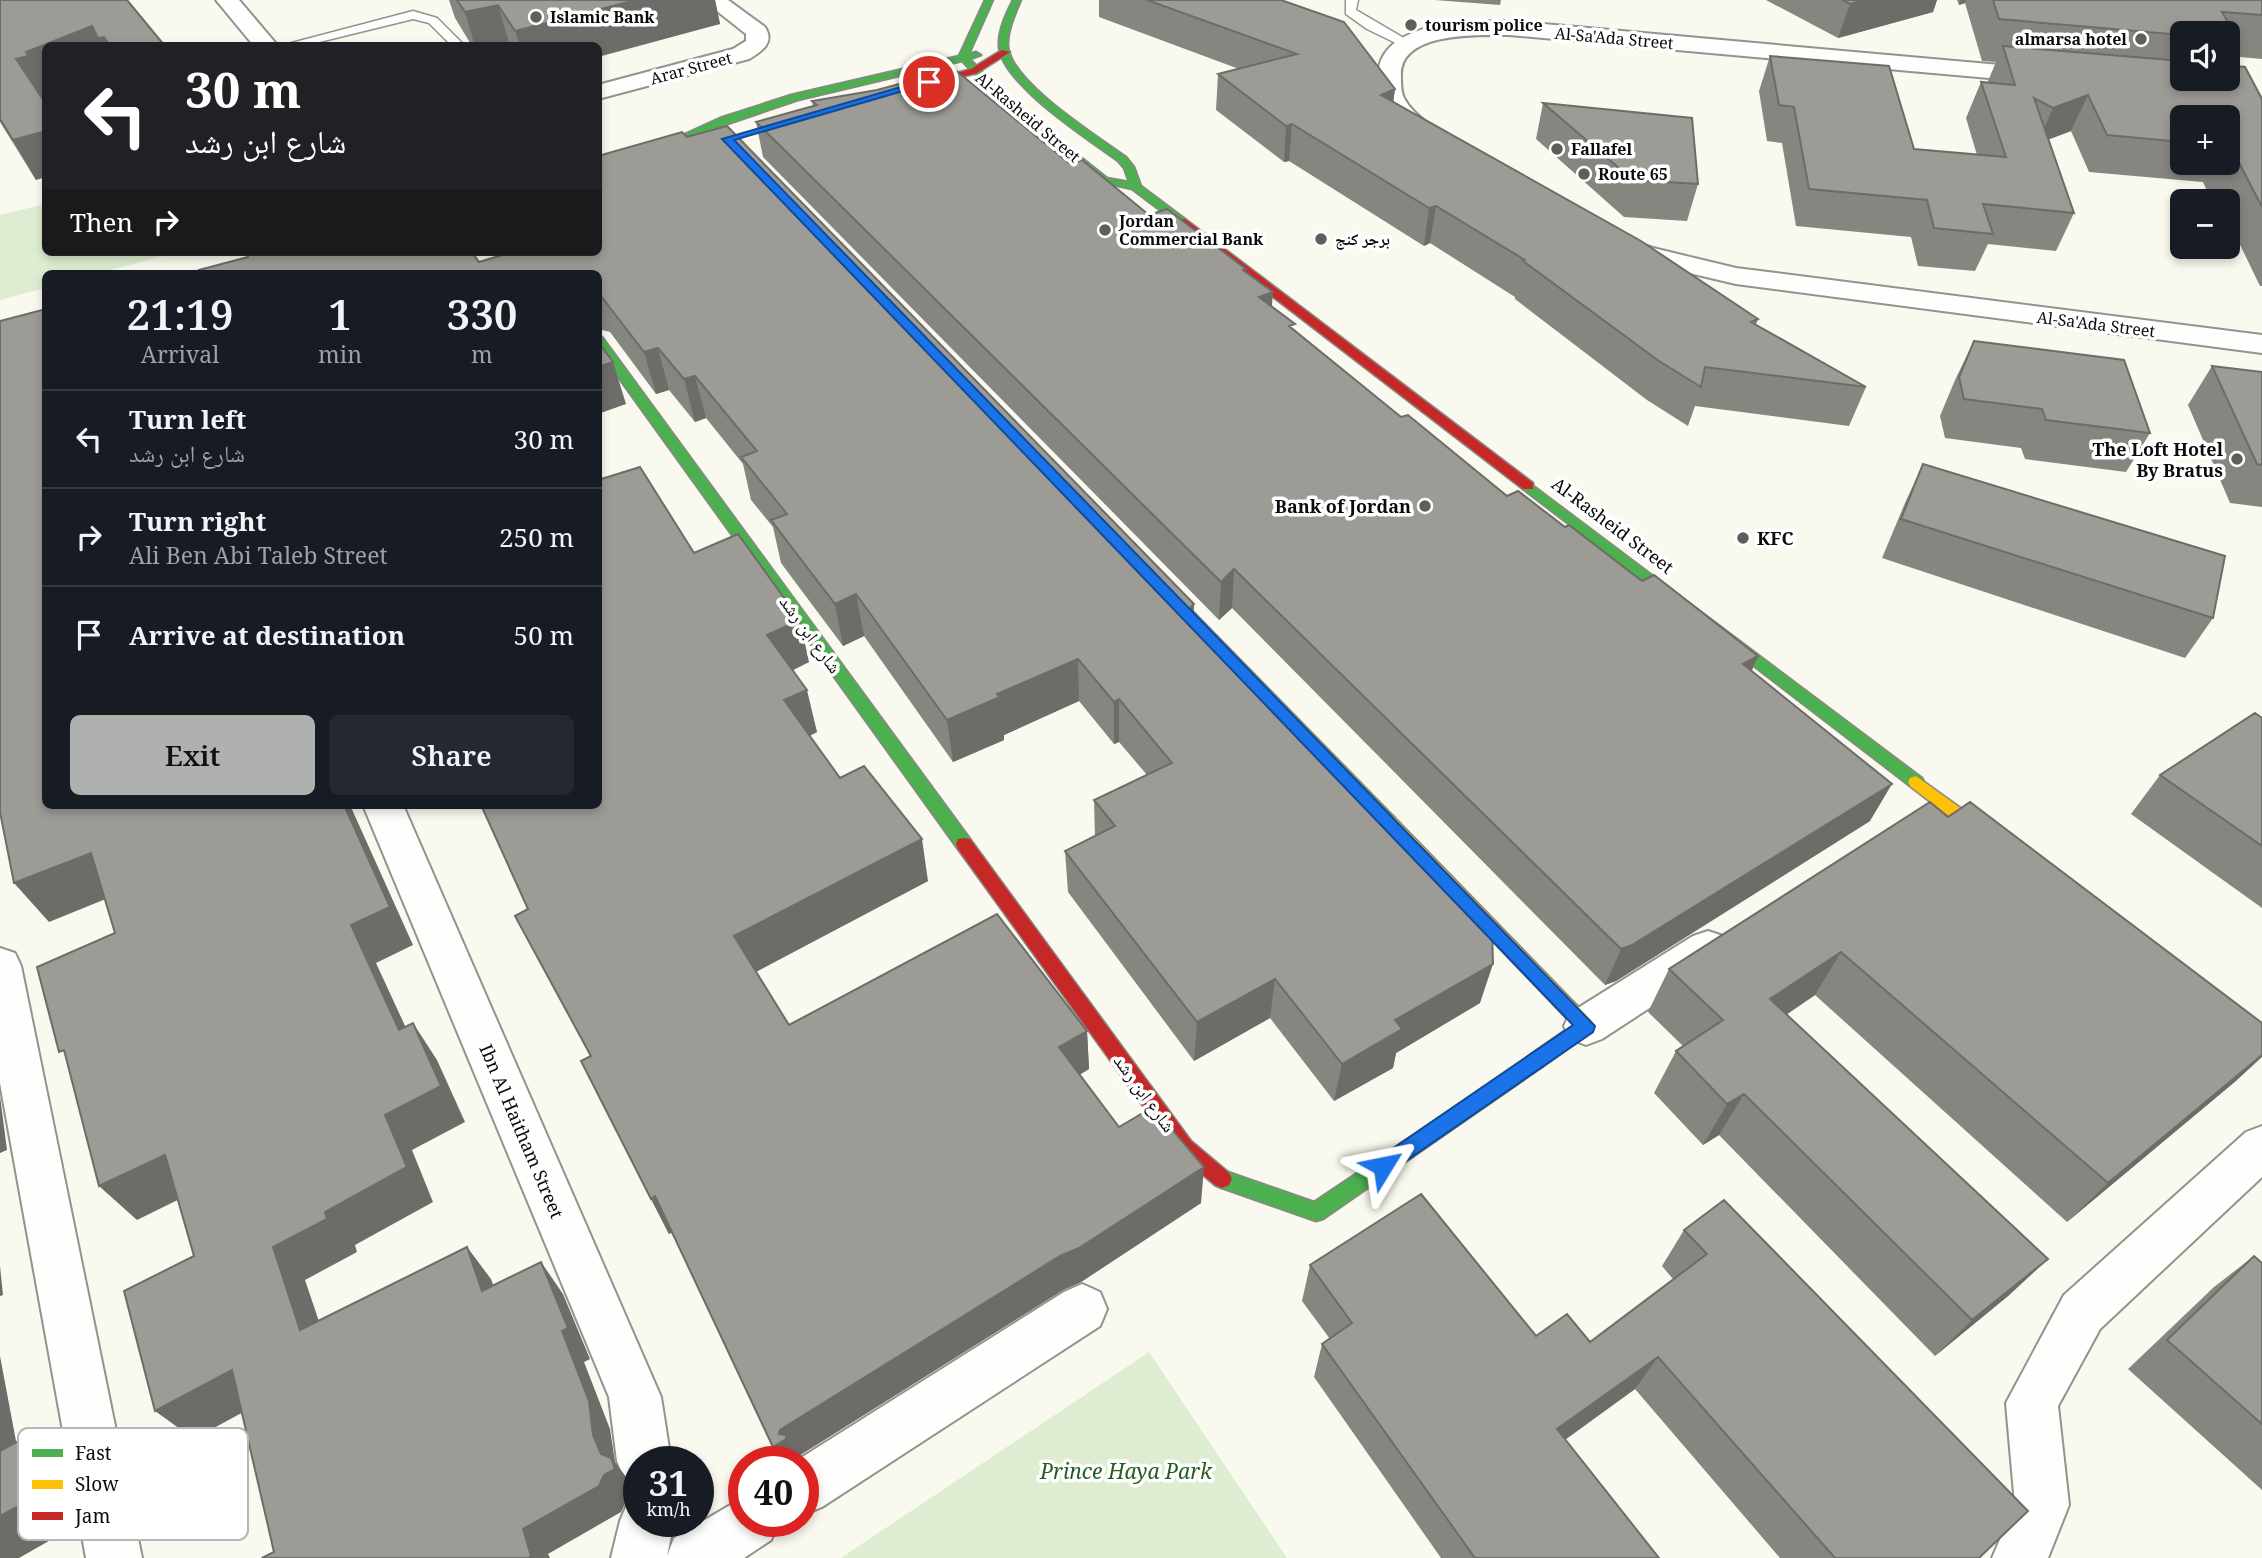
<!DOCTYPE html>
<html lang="en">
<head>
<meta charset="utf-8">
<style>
  :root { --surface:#171b24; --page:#242831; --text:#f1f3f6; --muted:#9ea1a6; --line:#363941; --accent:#afb0b0 }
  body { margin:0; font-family:"Noto Serif","Noto Naskh Arabic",serif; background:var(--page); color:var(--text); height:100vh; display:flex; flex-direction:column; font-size:26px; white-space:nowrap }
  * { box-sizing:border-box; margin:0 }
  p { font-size:23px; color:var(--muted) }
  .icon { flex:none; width:38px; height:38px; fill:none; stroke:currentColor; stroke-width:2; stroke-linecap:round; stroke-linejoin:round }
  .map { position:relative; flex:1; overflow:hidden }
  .panel { position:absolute; left:42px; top:270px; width:560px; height:539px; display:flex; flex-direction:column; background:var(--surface); border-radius:10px; box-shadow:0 4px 10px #0003 }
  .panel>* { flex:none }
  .guide { position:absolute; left:42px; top:42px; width:560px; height:214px; border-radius:10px; box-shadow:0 4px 10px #0003; background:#202124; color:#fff; overflow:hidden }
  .fabs { position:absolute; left:2170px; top:21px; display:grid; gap:14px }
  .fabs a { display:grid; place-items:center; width:70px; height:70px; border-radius:10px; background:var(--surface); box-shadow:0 4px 10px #0003; font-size:35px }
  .speed { position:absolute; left:623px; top:1446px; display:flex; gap:14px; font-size:35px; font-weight:700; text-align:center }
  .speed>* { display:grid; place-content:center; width:91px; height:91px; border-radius:50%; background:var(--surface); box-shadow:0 4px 10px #0003; line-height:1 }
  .speed small { font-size:18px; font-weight:400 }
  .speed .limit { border:10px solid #d22; background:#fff; color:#111 }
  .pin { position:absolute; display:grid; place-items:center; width:60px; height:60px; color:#fff; margin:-30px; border:4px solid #fff; border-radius:50%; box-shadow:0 2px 7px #0007 }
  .me { position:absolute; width:77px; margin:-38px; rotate:55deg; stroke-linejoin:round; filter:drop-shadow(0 0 5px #0008) }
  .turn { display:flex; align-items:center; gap:24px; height:147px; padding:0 28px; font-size:32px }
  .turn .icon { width:91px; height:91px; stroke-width:2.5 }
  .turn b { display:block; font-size:49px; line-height:60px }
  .then { display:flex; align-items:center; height:66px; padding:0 28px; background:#0003; gap:14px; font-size:26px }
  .eta { display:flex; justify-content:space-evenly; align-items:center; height:119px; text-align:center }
  .eta b { font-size:42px; font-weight:600; line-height:49px }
  .cta { display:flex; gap:14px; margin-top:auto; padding:14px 28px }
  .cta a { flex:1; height:80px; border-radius:10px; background:var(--accent); color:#111; font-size:28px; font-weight:600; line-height:80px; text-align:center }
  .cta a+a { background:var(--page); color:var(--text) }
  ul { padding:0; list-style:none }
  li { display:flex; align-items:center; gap:21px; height:98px; padding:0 28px; border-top:2px solid var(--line) }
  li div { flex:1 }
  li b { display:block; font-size:26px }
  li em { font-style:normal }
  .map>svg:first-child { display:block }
  .green { fill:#deedd1 }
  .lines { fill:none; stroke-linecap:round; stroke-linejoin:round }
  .lane-casing { stroke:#92928e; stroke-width:3 }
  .street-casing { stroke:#92928e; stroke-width:4 }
  .fast-casing { stroke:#898984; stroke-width:3 }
  .slow-casing { stroke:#898984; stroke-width:3 }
  .jam-casing { stroke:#898984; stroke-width:3 }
  .lane { fill:#fefefd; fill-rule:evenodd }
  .street { fill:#fefefd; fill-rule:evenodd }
  .fast { fill:#4caf50; fill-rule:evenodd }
  .slow { fill:#ffc107; fill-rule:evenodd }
  .jam { fill:#c62828; fill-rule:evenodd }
  .wall { fill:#868580; fill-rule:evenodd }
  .shaded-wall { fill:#6d6c68 }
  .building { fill:#9c9b95; stroke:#6d6c68; stroke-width:2 }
  .route { fill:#1a73e8; stroke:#114b97; stroke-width:2 }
  .poi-dot { fill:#5e5e5b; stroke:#fff; stroke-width:2.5 }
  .labels { text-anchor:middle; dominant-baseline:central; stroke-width:7; stroke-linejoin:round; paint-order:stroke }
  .far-poi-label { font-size:16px; font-weight:bold; fill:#0b0b0b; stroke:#fff; text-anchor:start }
  .far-street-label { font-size:16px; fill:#0b0b0b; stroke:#fff }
  .poi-label { font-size:18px; font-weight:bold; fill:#0b0b0b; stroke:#fff; text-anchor:end }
  .street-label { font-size:18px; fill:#0b0b0b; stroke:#fff }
  .near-park-label { font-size:21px; font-style:italic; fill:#245c22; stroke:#fff }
  .key { fill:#fff; stroke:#b6b6b6; stroke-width:2 }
  .key-label { font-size:19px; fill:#0b0b0b }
</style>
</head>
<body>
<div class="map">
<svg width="2262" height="1558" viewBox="0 0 2262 1558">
  <rect width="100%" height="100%" fill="#f9f9ef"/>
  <path class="green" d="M45,204L46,252H177L100,273H46L45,288L0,300V215Z
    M1149,1352L1287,1558H841Z"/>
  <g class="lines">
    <g class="lane-casing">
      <path id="lane" d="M1346,0H1358L1356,10L1414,44L1404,47L1367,29L1346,14Z
        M413,11L437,18L465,46H452L429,23L413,19L303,46H280Z"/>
    </g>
    <g class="street-casing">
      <path id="street" d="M216,0H239L278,46H254Z
        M703,0H728L765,27C775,43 762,51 749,59L598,99V85L733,49L746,41V34Z
        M1509,21L2044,69L2052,71L2056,76L2052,81L2044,83L1509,35C1479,35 1398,31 1401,77C1401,85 1401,92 1404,98C1413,116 1434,125 1445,141L1442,146C1406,155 1342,69 1404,37C1435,20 1475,21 1509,21Z
        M1623,238L1653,248L1736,268L2262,335V353L1736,284L1634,260L1613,252L1610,246L1613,240Z
        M363,805H403L661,1397L671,1461H639V1485L625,1480L617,1461L609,1397Z
        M1708,931L1723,936L1729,948L1723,960L1602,1039L1586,1045L1570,1039L1564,1026L1570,1013L1693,936Z
        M0,948L15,953L21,966L142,1558H86L0,1083Z
        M2262,1126V1177L2100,1329L2058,1406L2069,1505L2048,1558H1992L2015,1505L2006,1403L2064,1295L2246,1132Z
        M1082,1284L1100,1292L1107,1309L1100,1326L822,1507L803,1515V1461H796L1064,1292Z
        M639,1497V1521H674L667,1556L674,1538L744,1497V1521H779L771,1540L744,1558H611L620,1521L628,1502Z"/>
    </g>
    <g class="fast-casing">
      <path id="fast" d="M985,0H993L969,54L976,52L981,55L970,59L1009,100L1107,178L1129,182L1124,168L1118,161C1088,139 1003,85 999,47C998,30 1006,14 1013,0H1021C1015,14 1007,31 1008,47C1012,83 1097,136 1126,157L1134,167L1141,186L1185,219V223H1177L1132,189L1100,182L1003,104L962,61L798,100L707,131L731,137L749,156V160H741C728,146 712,130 690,137L685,134L720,118L791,95L959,56Z
        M598,337H602L970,839L972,844L970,849H958L598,349Z
        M1528,482L1922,778L1924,782L1922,786H1910L1523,489V483Z
        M1157,578L1162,580L1394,817L1396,821L1394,825H1382L1152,586L1150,583Z
        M1536,1053L1542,1055L1545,1061L1542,1067L1323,1219L1316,1221L1222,1188L1215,1185L1212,1179L1215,1173L1222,1170L1314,1202Z"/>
    </g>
    <g class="slow-casing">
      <path id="slow" d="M1916,776L2002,838L2004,843L2002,848H1990L1910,786L1908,782L1910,778Z
        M1388,815L1394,817L1592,1021L1595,1026L1592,1031L1542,1067L1536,1069L1530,1067L1527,1061L1530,1055L1573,1025L1382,825L1380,821L1382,817Z"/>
    </g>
    <g class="jam-casing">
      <path id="jam" d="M1002,50L1010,52L977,73L949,80L944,77L971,69Z
        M1177,219H1185L1533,483V489H1523L1177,223Z
        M964,838L970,839L1191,1141L1229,1173L1232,1179L1229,1185L1222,1188L1215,1185L1177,1153L958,849L956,844L958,839Z"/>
    </g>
    <use href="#lane" class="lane"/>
    <use href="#street" class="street"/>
    <use href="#fast" class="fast"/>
    <use href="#slow" class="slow"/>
    <use href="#jam" class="jam"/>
  </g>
  <path class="wall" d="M0,0L165,46H46V96L41,97L36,180L0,122Z
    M449,0H715L720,24L598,46H472L455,18Z
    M1099,0H1281L1395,89L1393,102L1758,319L1756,325L1866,387L1849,426L1695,406L1688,426L1647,400L1515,299V297L1430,243L1424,246L1289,161L1284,162L1216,110L1218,74L1239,69L1099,17Z
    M1435,0H1501L1500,5Z
    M1766,0H1937L1933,12L1838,38Z
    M1957,0H2262V59L2229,56L2228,58V33H2182V79L2262,99V286H2260L2228,220V201H2219L2214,192L2207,191L2203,182L2089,172L2071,131L2049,139L2074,213L2056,251L1988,244L1975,271L1918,266L1911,237L1796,226L1782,143L1767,141L1759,91L1770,56L1914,149L1977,155L1966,118L1981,82H1988V81L1996,62L1982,61L1965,3L1959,5ZM2182,117H2228V163H2182Z
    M812,101L1070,164L1149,215L1246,272L1271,306L1294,331L1401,417L1507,496L1752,671L1870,821L1616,981L1605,985L1232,608L1219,620L763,157L756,122L813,106Z
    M1543,103L1698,184L1687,221L1624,217L1536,139Z
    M598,252L1194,625L1480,1003L1396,1053L1393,1068L1334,1101L1270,1018L1194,1061L1068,892L1065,851L1095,837L1094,800L1147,775L1119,742L1114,744L1079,701L1004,735V740L953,762L864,636L843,646L781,563L773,527L751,500L743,464L706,418L695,422L669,390L656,394L610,332L598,329V273L479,262Z
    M1974,341L2150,433L2126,472L2025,459L2021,448L1945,438L1940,416L1955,380Z
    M2212,366L2262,372V507L2230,503L2188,405Z
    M1923,464L2213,618L2185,658L1882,558L1905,503Z
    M694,553L809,662L793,670L817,732L810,736L840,778L928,881L756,972L789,1025L1087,1031L1089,1069L1079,1075L1119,1127L1201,1203L1081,1282L1063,1290L797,1457L799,1461H781L773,1447L672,1232L669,1234L651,1199L590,1056L515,916L528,909Z
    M2262,718V908L2131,814L2160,775Z
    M1930,802L2237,1080L2067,1222L1815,995L1786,1015L2048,1259L2008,1296L1935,1356L1719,1135L1703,1145L1654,1093L1676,1051L1683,1046L1648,1012L1669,969Z
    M1724,1200L1979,1558H1780L1635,1389L1565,1440L1659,1558H1441L1314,1377L1322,1344L1330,1339L1302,1301L1310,1265L1536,1336L1590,1342L1673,1279L1662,1266L1684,1230Z
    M2254,1256L2262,1263V1490L2128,1369L2214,1287Z"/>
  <path class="shaded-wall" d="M636,0H715L720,24L598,57V46H520L515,31Z
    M1863,0H1937L1933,12L1838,38L1850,4Z
    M1961,0H1966L1965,3L1959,5Z
    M498,5L510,46H475L465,12Z
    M92,26L104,37L108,46H46V96L37,98L16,59L26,52Z
    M1395,89L1390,125L1381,95Z
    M2088,95L2071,131L2037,144L2053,108Z
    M1292,124L1289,161L1284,162L1286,126Z
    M46,131V177L36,180L13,140Z
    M1436,206L1430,243L1424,246L1429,208Z
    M1273,292L1270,329L1259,297Z
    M658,348L669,390L656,394L644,352Z
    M613,362L626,404L598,414V367Z
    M695,376L706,418L695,422L684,379Z
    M1234,569L1232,608L1219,620L1221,582Z
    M856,594L864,636L843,646L835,604Z
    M1194,604L1193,646L1183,615Z
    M800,620L809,662L777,678L767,635Z
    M1758,656L1742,694L1743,664Z
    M1078,659L1079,701L1004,735V740L953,762L947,720L997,694Z
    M807,690L817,732L794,742L784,700Z
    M1119,699V742L1114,744V702Z
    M1892,784L1870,821L1616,981L1605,985L1621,949Z
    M344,805H350L413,945L376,963L424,1067L399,1030L351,925Z
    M922,839L928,881L748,976L734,936Z
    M91,853L123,892L49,922L14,883Z
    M1841,952L1815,995L1745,1042L1770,999Z
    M1493,964L1480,1003L1396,1053L1393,1068L1334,1101L1342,1064L1395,1020Z
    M1275,979L1270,1018L1194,1061L1197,1022Z
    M413,1023L437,1060L465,1122L412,1150L433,1202L355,1245L357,1252L305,1280L332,1360L300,1330L273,1247L385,1115Z
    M1087,1031L1089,1069L1061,1086L1059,1047Z
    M2262,1055V1057L2237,1080L2067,1222L2108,1183Z
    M1744,1094L1719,1135L1703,1145L1727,1104Z
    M0,1096L7,1150L0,1153Z
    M165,1155L200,1189L137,1220L99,1186Z
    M1204,1167L1201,1203L1081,1282L1063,1290L797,1457L799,1461H781L773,1447L780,1430Z
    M655,1196L673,1232L669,1234L651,1199Z
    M467,1247L491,1279L507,1323L482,1291Z
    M2048,1259L2008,1296L1935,1356L1972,1320Z
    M541,1262L563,1294L590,1359L584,1362L610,1429L615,1462L632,1485L636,1496L626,1501L621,1512L548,1554L550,1558H529L523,1529L601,1454L593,1435Z
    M0,1266L3,1295L0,1296Z
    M0,1356L25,1489L0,1475Z
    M1658,1357L1635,1389L1538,1459L1557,1429Z
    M232,1370L267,1399L194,1439L155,1411Z
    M22,1439L67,1467L77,1525L19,1558H0V1516Z"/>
  <path class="building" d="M0,0H127L165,46H110L104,37L98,38L92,26L26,52L28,56L16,59L46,104V131L13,140L0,119Z
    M457,0H636L515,31L498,5L465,12Z
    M1147,0H1281L1344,22L1395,89L1381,95L1641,241L1758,319L1751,322L1866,387L1705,367L1701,387L1659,361L1523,261L1525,260L1436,206L1429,208L1292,124L1286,126L1218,74L1297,54Z
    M1843,0H1863L1850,4Z
    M1993,0H2262V15L2222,12L2238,40L2228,39V33H2182V35L1999,19Z
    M2003,46L2182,61V79H2228V65L2245,67L2262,99V207L2235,155L2228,154V117H2182V142L2107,135L2088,95L2053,108L2034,98L2074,213L1983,204L1993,234L1934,228L1927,200L1809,189L1794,107L1779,105L1770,56L1889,66L1914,149L2006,157L1981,82L2015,85Z
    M954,69L1070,164L1082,160L1149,215L1167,209L1246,269L1243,270L1273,292L1259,297L1295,324L1289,326L1401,417L1408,415L1507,496L1518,491L1565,527L1569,525L1642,581L1654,575L1758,656L1743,664L1892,784L1632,945L1621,949L1234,569L1221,582L756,122L817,105L812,101L877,90Z
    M1543,103L1692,118L1698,184L1633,180Z
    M727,126L1194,604L1183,615L1492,931L1493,964L1395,1020L1402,1029L1342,1064L1275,979L1197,1022L1065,851L1115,826L1094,800L1172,763L1119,699L1114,702L1078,659L997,694L1000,697L947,720L856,594L835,604L771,520L787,514L741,457L757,451L695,376L684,379L658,348L644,352L598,292V273H200L199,270L248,257L245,252H472L479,262L512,252H598V156L682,132L687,137Z
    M46,309V805H344L390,907L351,925L399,1030L413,1023L441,1086L385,1115L407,1167L325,1212L327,1219L273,1247L300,1330L467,1247L482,1291L541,1262L568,1328L562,1331L589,1401L593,1435L601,1454L611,1458L615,1469L604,1475L599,1486L523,1529L531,1556L529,1558H262L274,1552L232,1370L155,1411L124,1291L194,1256L165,1155L99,1186L64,1050L59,1052L37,967L115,933L91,853L14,883L0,812V321Z
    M1974,341L2124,360L2150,433L2046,420L2042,409L1964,399L1959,377Z
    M598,342L613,362L598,367Z
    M2212,366L2262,372V465L2257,464Z
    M1923,464L2225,556L2213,618L1901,519Z
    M640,467L694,553L738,534L800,620L767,635L807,690L784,700L840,778L864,766L922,839L734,936L789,1025L997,914L1087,1031L1059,1047L1119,1127L1153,1107L1204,1167L1079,1248L1060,1256L780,1430L779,1434L786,1435V1439L773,1447L655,1196L651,1199L581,1061L591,1056L515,916L528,909L481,805H598V480Z
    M2255,713L2262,718V846L2160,775Z
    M1930,802L1948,817L1970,802L2262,1023V1055L2108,1183L1841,952L1770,999L2048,1259L1972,1320L1744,1094L1727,1104L1676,1051L1723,1020L1669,969Z
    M1421,1194L1536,1336L1567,1314L1590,1342L1707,1254L1684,1230L1724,1200L2028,1511L1979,1558H1835L1658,1357L1557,1429L1659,1558H1475L1322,1344L1352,1323L1310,1265Z
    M2254,1256L2262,1263V1424L2167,1340Z
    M22,1439L32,1499L0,1516V1451Z"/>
  <path class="route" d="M925,80L934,82L734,140L1595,1026L1593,1032L1390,1172L1383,1175L1376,1172L1373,1166L1376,1160L1573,1025L722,139Z"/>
  <g class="poi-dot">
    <circle cx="536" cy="17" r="7"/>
    <circle cx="1411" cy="25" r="7"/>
    <circle cx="2141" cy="39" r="7"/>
    <circle cx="1557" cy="149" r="7"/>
    <circle cx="1584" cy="174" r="7"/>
    <circle cx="1105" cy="230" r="7"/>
    <circle cx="1321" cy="239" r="7"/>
    <circle cx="2237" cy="459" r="7"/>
    <circle cx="1425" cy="506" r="7"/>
    <circle cx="1743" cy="538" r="7"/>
  </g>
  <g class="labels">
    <g class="far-poi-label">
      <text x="550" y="17">Islamic Bank</text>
      <text x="1425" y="25">tourism police</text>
      <text x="2127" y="39" text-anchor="end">almarsa hotel</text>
      <text x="1571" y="149">Fallafel</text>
      <text x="1598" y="174">Route 65</text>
      <text x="1119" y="221">Jordan<tspan x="1119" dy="18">Commercial Bank</tspan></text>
      <text x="1335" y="239">برجر كنج</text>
    </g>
    <g class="far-street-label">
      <text transform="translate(1614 38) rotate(5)">Al-Sa'Ada Street</text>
      <text transform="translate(691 68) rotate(-15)">Arar Street</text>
      <text transform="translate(1028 117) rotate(40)">Al-Rasheid Street</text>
      <text transform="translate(2096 324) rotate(7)">Al-Sa'Ada Street</text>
    </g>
    <g class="poi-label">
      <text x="2223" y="449">The Loft Hotel<tspan x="2223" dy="21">By Bratus</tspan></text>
      <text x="1411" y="506">Bank of Jordan</text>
      <text x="1757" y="538" text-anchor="start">KFC</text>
    </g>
    <g class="street-label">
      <text transform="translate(1613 525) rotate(37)">Al-Rasheid Street</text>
      <text transform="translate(811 634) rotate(54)">شارع ابن رشد</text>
      <text transform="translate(1145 1093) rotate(54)">شارع ابن رشد</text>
      <text transform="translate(522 1131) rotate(67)">Ibn Al Haitham Street</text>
    </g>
    <g class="near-park-label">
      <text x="1126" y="1471">Prince Haya Park</text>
    </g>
  </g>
  <rect x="18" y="1428" width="230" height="112" rx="10" class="key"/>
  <rect x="32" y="1449" width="31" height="8" fill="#4caf50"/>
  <rect x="32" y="1480" width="31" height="9" fill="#ffc107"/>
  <rect x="32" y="1512" width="31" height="8" fill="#c62828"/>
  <g class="key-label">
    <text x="75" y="1460">Fast</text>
    <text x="75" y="1491">Slow</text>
    <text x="75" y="1523">Jam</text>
  </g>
</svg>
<div class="fabs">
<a><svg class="icon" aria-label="sound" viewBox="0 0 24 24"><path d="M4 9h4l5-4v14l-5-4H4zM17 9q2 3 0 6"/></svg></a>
<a>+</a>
<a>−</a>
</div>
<div class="speed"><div>31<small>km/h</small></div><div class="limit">40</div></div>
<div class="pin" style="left:929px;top:82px;background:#d93025"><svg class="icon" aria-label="arrive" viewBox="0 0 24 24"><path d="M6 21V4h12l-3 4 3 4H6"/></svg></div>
<svg class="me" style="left:1383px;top:1166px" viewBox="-20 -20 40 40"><path d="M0-17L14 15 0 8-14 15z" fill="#1a73e8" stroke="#fff" stroke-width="4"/></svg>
<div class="guide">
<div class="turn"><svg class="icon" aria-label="left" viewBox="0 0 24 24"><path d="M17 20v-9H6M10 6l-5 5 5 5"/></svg><div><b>30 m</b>شارع ابن رشد</div></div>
<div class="then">Then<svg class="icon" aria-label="right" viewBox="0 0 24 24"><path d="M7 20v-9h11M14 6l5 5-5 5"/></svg></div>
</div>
<section class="panel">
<div class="eta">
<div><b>21:19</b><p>Arrival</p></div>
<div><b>1</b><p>min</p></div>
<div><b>330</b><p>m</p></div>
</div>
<ul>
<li><svg class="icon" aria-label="left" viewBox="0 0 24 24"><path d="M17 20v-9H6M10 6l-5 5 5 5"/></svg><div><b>Turn left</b><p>شارع ابن رشد</p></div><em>30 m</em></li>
<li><svg class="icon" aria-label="right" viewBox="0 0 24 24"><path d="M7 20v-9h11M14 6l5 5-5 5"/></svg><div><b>Turn right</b><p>Ali Ben Abi Taleb Street</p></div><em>250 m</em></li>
<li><svg class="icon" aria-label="arrive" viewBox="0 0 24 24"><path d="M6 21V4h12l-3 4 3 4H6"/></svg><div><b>Arrive at destination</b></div><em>50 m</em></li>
</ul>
<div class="cta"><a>Exit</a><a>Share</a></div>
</section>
</div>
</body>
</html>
